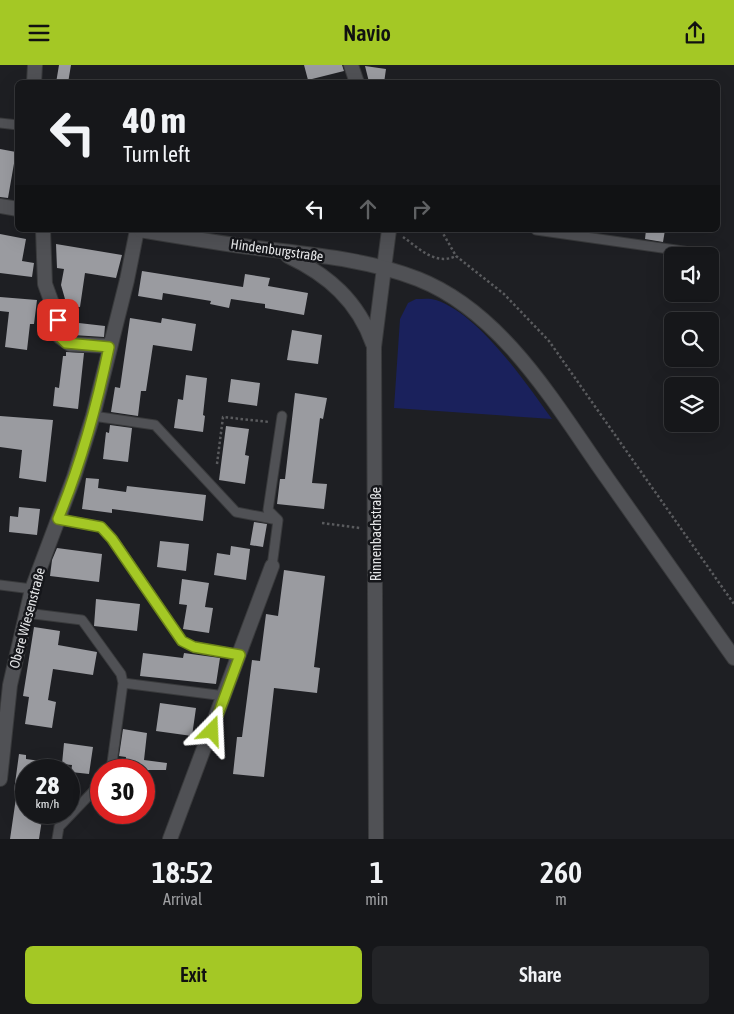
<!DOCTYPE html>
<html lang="en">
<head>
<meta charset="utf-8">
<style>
  :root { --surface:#16171a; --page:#232427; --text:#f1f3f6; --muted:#9e9fa2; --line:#353639; --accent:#a4c825 }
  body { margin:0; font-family:"Asap Condensed",sans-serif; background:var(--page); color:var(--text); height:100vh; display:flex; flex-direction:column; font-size:19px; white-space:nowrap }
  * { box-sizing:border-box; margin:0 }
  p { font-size:16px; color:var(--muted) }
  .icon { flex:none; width:28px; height:28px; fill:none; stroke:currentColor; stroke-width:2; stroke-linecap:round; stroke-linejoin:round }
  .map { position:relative; height:774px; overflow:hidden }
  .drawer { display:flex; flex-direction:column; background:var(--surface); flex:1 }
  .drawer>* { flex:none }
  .guide { position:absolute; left:15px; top:15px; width:705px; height:152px; border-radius:8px; box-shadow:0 5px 20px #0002,0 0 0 1px var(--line); background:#16171a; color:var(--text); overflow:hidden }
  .buttons { position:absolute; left:664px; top:182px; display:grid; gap:10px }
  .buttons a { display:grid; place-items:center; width:55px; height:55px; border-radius:8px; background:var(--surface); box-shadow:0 5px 20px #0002,0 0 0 1px var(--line); font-size:25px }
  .speed { position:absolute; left:15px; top:694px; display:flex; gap:10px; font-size:25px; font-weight:700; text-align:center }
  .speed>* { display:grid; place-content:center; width:65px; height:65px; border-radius:50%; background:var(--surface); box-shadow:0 5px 20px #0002,0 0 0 1px var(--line); line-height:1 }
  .speed small { font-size:12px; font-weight:400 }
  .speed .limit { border:8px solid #d22; background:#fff; color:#111 }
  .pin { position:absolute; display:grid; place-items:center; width:42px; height:42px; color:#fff; margin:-21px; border-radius:10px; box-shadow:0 2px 8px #0006 }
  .me { position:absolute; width:55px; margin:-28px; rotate:21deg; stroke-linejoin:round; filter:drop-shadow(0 0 4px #0008) }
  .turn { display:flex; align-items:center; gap:18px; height:105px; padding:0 25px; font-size:22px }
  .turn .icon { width:65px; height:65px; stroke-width:2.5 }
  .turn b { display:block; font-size:35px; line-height:42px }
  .lanes { display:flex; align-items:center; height:48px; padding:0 25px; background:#0003; justify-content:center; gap:25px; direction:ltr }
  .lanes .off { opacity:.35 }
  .eta { display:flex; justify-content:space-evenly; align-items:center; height:85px; text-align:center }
  .eta b { font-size:30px; font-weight:600; line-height:35px }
  .button { display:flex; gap:10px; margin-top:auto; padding:10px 25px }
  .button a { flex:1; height:58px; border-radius:8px; background:var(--accent); color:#111; font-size:20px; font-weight:600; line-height:58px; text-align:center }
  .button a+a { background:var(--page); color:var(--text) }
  header { display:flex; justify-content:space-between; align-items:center; height:65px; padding:0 25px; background:var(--accent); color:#111; font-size:22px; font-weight:600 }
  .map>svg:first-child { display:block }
  .green { fill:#1a215c }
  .building { fill:#9a9ba0 }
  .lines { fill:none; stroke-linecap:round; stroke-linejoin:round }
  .service-casing { stroke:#393a3c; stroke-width:11 }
  .minor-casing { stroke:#393a3c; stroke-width:16 }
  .tertiary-casing { stroke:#393a3c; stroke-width:16 }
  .secondary-casing { stroke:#393a3c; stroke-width:16 }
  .path { stroke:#5a5b5e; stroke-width:2.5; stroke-dasharray:2.5 2.5; stroke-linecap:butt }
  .service { stroke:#505155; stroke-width:9 }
  .minor { stroke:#505155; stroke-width:14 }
  .tertiary { stroke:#505155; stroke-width:14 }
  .secondary { stroke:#505155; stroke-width:14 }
  .route-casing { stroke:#6b8218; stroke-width:12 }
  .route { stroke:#a4c825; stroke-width:9 }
  .labels { text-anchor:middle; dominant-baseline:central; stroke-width:5; stroke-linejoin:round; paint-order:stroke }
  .street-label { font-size:14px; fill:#e5e6e8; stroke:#15161a }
</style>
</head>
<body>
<header><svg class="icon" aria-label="menu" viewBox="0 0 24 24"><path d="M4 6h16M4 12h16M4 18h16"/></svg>Navio<svg class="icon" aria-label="share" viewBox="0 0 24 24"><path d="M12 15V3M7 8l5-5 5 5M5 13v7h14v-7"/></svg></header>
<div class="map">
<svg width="734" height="774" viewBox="0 0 734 774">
  <rect width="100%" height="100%" fill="#1e1f23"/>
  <path class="green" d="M416,234C422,234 430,233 436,235C480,250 525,317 552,354L394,343L400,254L408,238Z"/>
  <path class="building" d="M59,0H71L68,18H56Z
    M304,0H342L344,6L308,15Z
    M365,1L386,4L384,18L369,17Z
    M0,84L16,87L8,133L0,132Z
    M646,165H665L663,177L645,174Z
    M0,169L26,174L22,196L34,198L32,212L0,208Z
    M56,179L122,190L116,213L85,208L80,242L67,241L61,220L64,204L57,203Z
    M142,206L243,222L245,209L270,213L268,221L308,228L304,250L265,243V239L231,234L229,243L210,239L211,236L163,228L162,235L138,231Z
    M0,232L37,235L34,259H30L27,285L5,282L9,247L0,246Z
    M130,253L161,258L162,253L196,259L192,286L153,280L146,326H141L138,351L111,347L115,322L120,323Z
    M70,257L105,261L104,272L73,270L68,267Z
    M292,265L322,270L318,299L287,295Z
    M66,287L84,288L78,344L53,341L55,322L59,323L63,291H66Z
    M186,310L207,313L203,350L205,351L203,367L174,363L178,334L183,335Z
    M231,314L260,318L257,341L228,337Z
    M295,328L327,333L323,354L320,353L312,418L327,419L324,444L277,439L280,414H285Z
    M0,351L53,355L46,417L19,413L22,385L0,382Z
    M110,360L132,363L128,397L103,394L106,367L109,368Z
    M226,361L249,364L245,390L249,391L245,419L219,415Z
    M86,413L99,414L98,423L126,427L127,421L206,430L203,456L112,444V448L82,444Z
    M19,442L40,444L37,470L9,467L10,451L18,452Z
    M254,457L267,459L263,482L250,480Z
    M160,476L189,479L186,506L157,502Z
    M231,481L250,484L246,515L214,510L217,488L230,490Z
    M57,483L102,489L99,517L50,511L52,495Z
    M284,505L325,511L314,602L320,603L317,628L274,623L264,712L233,709L237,672H242L252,595L260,596L266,549L278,551Z
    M182,514L209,518L205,542L213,543L209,568L183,564L187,540L179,539Z
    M96,534L140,539L137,566L94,561Z
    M34,562L60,566L58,580L97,587L93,610L53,604L48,635L56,637L52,663L25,659L29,632L23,631Z
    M143,588L183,593L184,588L220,593L216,619L140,611Z
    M160,638L196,643L192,671L156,666Z
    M123,664L147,668L144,695L167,698L166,705H124L126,692L119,691Z
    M64,678L93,682L89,709L71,707L72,700L62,699Z
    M19,689L26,690V694L55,698L54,705H26V748H43L39,774H10L17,726H14Z"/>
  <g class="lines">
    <g class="service-casing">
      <path id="service" d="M0,58L18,60
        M536,165L711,190V187
        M93,351L155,360L236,447L278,455
        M58,454L101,462L112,473L182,576L194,582L240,590
        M272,501L278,455L268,445L282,351
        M0,520L32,524
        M26,548L82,555L121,609L123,618L225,631
        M111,705L123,618
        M57,774L59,762L101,718"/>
    </g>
    <g class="minor-casing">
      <path id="minor" d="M34,18L35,0
        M43,165L45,219L58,255L60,272L70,279L109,281
        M0,714L10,620L32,524L74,412L93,351L127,215L137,165
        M170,774L272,501"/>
    </g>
    <g class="tertiary-casing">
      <path id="tertiary" d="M351,0L357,18
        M384,203L389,165"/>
    </g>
    <g class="secondary-casing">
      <path id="secondary" d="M0,141L18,144
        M140,165C182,172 223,179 265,184C316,190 370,195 418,214C504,248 556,341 607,413C650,473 692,533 734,593
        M288,191C328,210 358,236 373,279
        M376,774L374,282L384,203"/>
    </g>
    <path class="path" d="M441,165L456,191L504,229L549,276L734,539
      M403,172C419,183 435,201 456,191
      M217,399L223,352L269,357
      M322,458L360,463"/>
    <use href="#service" class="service"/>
    <use href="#minor" class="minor"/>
    <use href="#tertiary" class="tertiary"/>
    <use href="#secondary" class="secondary"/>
  </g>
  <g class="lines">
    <g class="route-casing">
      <path id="route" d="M58,255L60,272L66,278L109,282C97,340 81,399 58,454L101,462L112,474L182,576L194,582L240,590L212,666"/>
    </g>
    <use href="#route" class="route"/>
  </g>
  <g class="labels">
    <g class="street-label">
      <text transform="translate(277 185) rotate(8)">Hindenburgstraße</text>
      <text transform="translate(376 469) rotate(-90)">Rinnenbachstraße</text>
      <text transform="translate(27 553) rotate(-75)">Obere Wiesenstraße</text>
    </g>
  </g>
</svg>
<div class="buttons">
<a><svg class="icon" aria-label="sound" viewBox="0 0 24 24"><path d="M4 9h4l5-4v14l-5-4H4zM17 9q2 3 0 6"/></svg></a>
<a><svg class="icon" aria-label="search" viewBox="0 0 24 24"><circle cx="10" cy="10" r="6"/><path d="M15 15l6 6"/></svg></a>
<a><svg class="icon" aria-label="layers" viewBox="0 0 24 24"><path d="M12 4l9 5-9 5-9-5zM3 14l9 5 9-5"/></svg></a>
</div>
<div class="speed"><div>28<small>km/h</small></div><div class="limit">30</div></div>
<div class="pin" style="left:58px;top:255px;background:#d93025"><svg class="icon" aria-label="arrive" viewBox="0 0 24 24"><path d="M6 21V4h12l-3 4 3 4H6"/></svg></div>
<svg class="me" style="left:212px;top:666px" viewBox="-20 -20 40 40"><path d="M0-17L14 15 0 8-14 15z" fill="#a4c825" stroke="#fff" stroke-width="4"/></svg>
<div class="guide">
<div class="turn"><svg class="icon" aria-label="left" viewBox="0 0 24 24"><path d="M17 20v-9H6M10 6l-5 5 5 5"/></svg><div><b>40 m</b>Turn left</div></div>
<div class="lanes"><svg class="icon" aria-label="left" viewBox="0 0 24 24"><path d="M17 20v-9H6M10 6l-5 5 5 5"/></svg><svg class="icon off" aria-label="ahead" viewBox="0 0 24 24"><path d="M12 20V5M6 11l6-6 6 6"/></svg><svg class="icon off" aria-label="right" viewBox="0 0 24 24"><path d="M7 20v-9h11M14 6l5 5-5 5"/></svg></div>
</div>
</div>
<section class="drawer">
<div class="eta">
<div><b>18:52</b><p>Arrival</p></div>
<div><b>1</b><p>min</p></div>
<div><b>260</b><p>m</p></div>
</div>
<div class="button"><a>Exit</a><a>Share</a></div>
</section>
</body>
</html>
